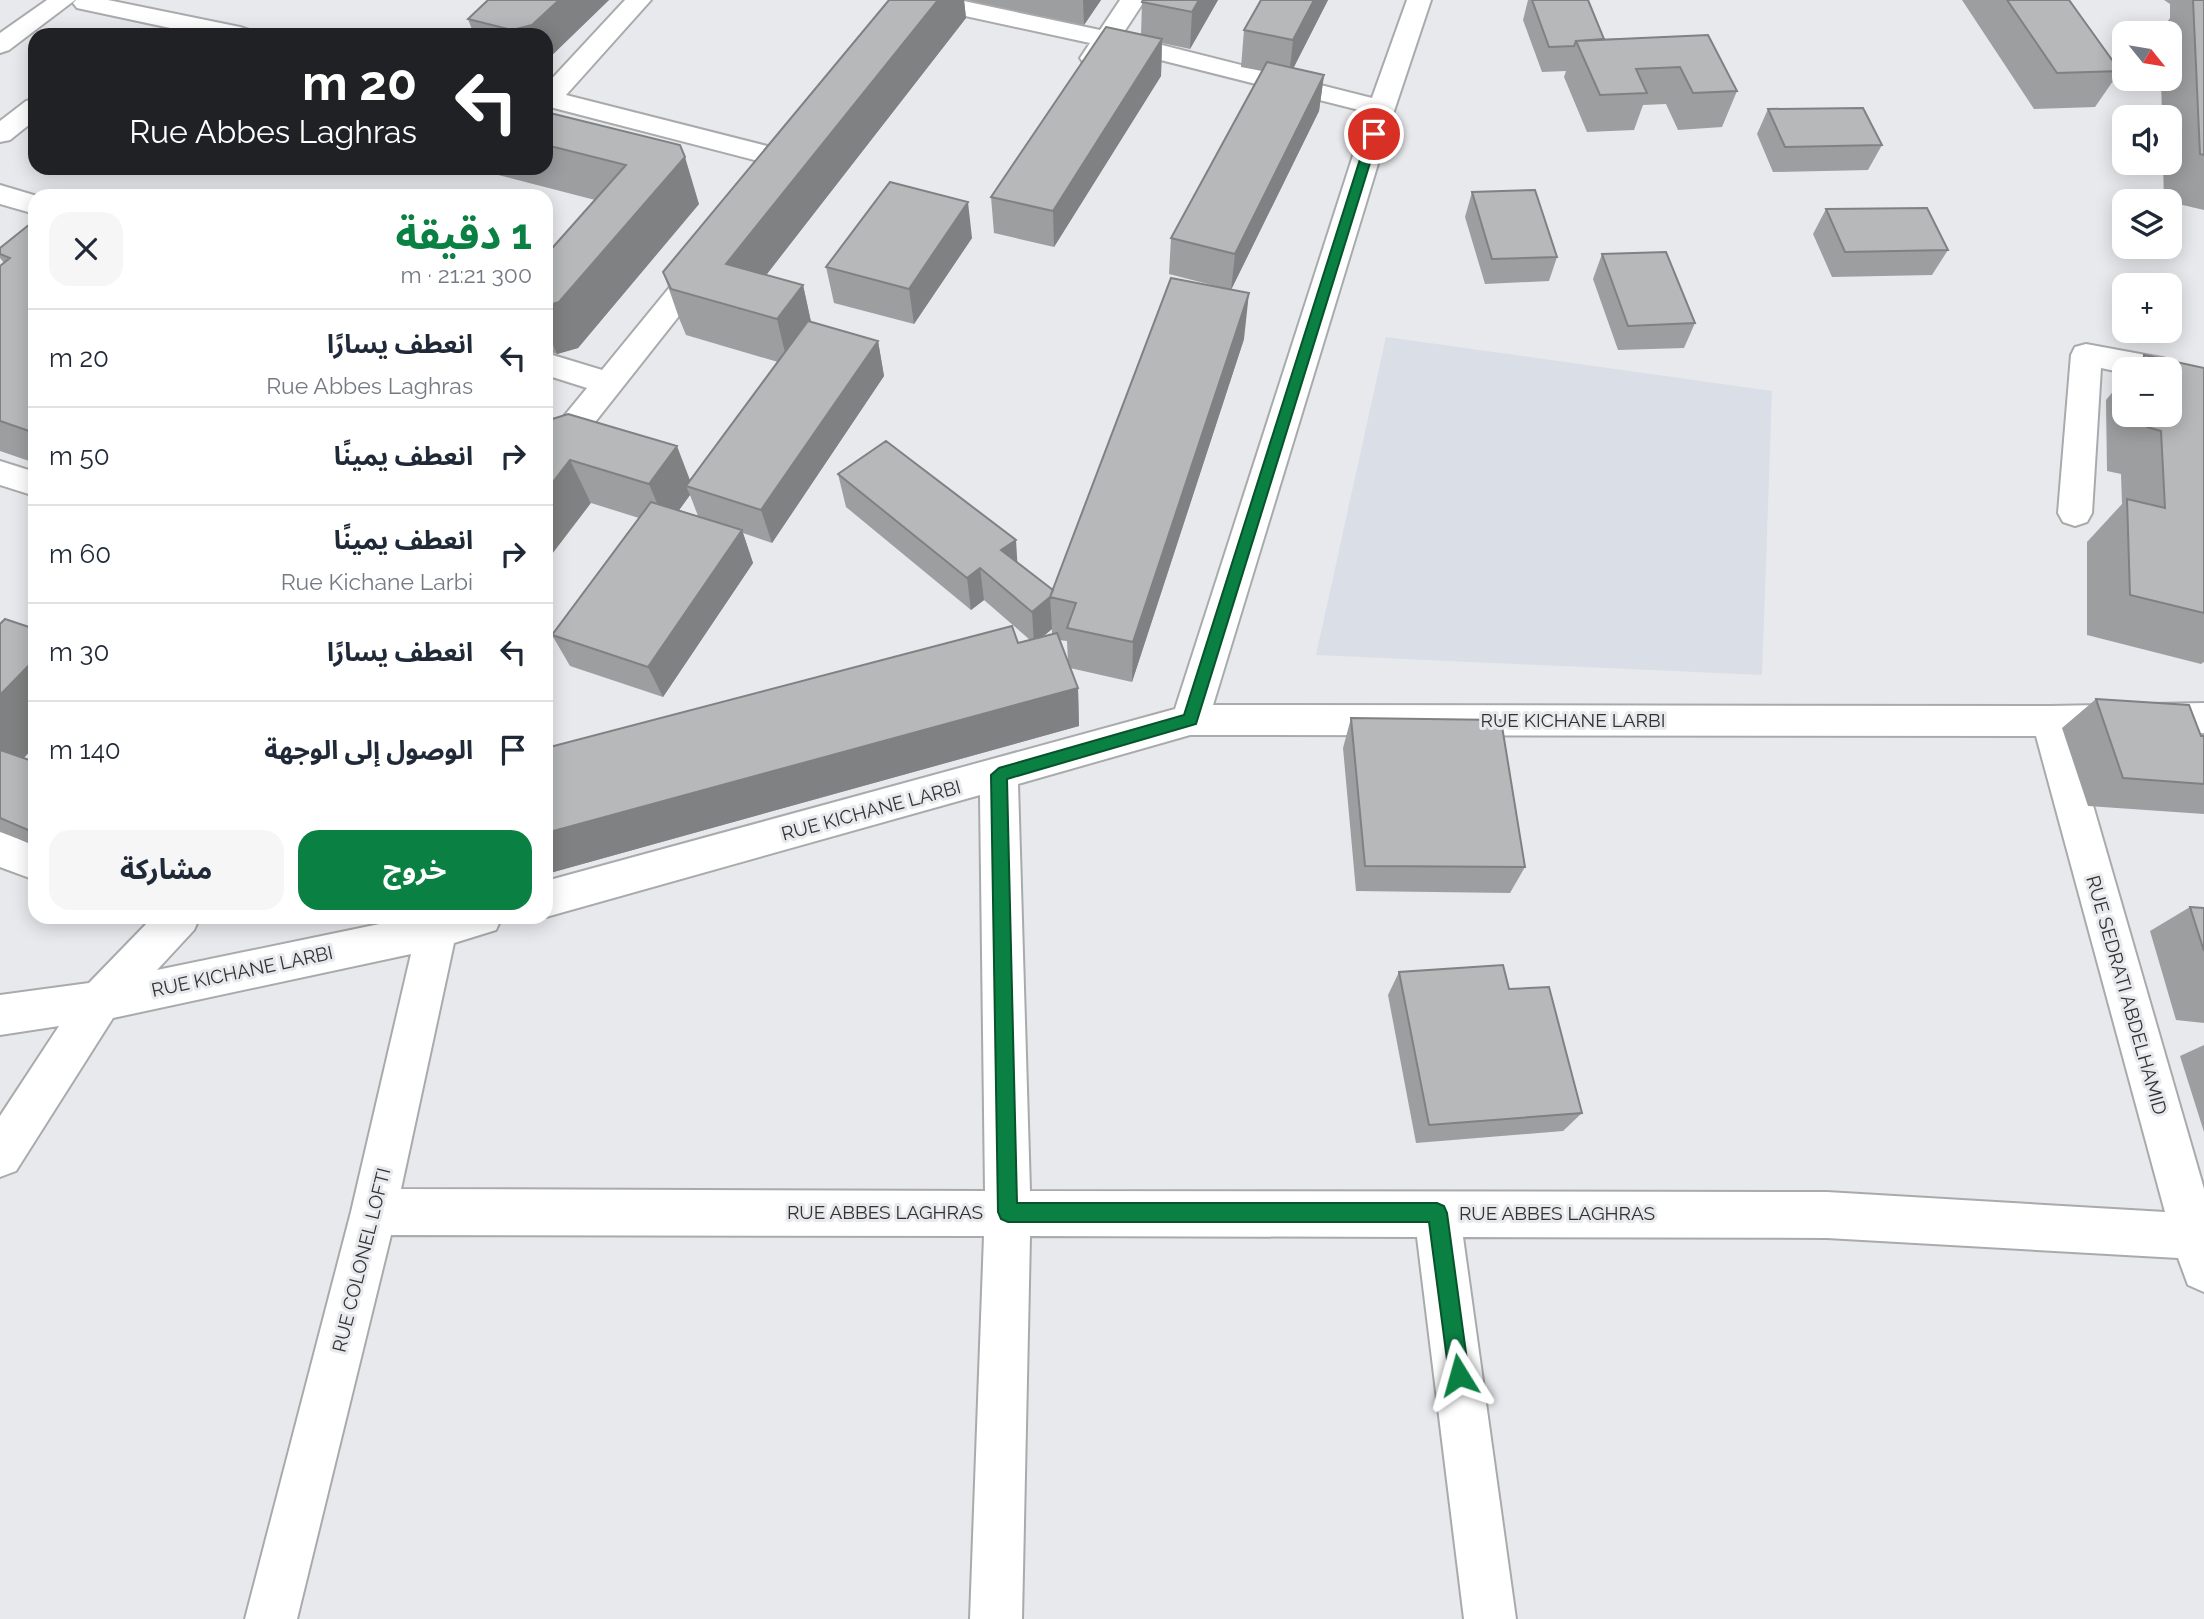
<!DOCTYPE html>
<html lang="ar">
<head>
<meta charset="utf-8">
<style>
  :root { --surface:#fff; --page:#f6f6f7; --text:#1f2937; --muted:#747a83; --line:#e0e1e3; --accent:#0b8043 }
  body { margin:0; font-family:Raleway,"Noto Sans Arabic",sans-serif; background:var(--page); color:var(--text); direction:rtl; height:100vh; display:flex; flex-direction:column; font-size:26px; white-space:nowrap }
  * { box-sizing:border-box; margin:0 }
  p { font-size:23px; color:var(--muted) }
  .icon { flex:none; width:38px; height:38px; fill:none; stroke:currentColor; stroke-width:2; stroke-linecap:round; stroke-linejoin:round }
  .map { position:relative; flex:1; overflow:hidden; direction:ltr }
  .side { position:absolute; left:28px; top:189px; width:525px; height:735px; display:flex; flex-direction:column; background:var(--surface); border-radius:21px; box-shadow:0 4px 18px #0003; direction:rtl }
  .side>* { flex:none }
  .top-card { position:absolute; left:28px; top:28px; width:525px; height:147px; border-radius:21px; box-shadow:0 4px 18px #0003; direction:rtl; background:#202124; color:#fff; overflow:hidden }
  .needle { width:46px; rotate:120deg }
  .controls { position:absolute; left:2112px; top:21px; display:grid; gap:14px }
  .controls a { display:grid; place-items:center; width:70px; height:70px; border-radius:14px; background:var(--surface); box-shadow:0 4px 18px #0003; font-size:35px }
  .pin { position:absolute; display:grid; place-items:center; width:60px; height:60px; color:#fff; margin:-30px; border:4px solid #fff; border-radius:50%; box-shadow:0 2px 7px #0007 }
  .me { position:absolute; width:77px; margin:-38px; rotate:352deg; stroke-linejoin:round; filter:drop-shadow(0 0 5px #0008) }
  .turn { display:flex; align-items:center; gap:24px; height:147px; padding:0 21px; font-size:32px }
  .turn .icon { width:91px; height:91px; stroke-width:2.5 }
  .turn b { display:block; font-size:49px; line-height:60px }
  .round { display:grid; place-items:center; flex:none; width:74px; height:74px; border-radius:21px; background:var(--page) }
  .headline { display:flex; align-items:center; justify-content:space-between; height:119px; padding:0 21px }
  h1 { font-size:42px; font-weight:700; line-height:52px; color:var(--accent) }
  .cta { display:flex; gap:14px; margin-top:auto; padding:14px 21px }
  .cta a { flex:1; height:80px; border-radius:21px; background:var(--accent); color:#fff; font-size:28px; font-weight:700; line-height:80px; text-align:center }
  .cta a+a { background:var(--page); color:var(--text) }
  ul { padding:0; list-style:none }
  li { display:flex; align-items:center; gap:21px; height:98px; padding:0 21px; border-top:2px solid var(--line) }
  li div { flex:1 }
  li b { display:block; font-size:26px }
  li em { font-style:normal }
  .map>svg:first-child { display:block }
  .built { fill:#dadee7 }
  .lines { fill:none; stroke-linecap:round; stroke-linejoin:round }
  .minor-casing { stroke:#a9aaac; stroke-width:4 }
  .major-casing { stroke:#a9aaac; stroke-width:4 }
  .minor { fill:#fff; fill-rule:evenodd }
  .major { fill:#fff; fill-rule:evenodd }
  .wall { fill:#9d9ea0; fill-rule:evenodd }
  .shaded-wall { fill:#808182 }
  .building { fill:#b7b8ba; stroke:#808182; stroke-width:2 }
  .route { fill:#0b8043; stroke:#07532c; stroke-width:2 }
  .labels { text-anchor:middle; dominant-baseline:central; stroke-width:6; stroke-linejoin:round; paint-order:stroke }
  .street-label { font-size:19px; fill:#313232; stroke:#e8e9ec }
</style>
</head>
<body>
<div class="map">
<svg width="2204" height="1619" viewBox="0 0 2204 1619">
  <rect width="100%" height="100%" fill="#e8e9ec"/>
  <path class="built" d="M1386,337L1772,391L1762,675L1316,655Z"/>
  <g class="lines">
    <g class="minor-casing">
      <path id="minor" d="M76,0H108L240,27L249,30L253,35H203L77,8L73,3Z
        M625,0H651L566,95L799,154L803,160L799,166L789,169L546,106V85Z
        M912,0H959L1100,30L1120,0H1145L1122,35L1372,98L1407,0H1431L1395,108L1213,705L2050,706L2204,703V733L2073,736L2204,1189V1292L2188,1285L2178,1258L1827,1238L1463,1237L1516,1619H1464L1417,1237L1030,1236L1022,1619H970L984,1236L391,1235L297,1619H245L351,1212L411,954L113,1018L16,1171L0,1177V1116L59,1026L0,1035V995L89,983L153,917H200L194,930L157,970L389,922L387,917H502L496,930L454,943L401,1189L985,1191L980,795L546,917V881L1175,709L1367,112L1113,48L1102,64H1084L1080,58L1090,43L924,7L915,5ZM1190,735L2036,736L2165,1212L1827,1192L1030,1191L1018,784Z
        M35,99V120L10,140L0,142V121L26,101Z
        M0,185L37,196L35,214L0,204Z
        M706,252L716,255L721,262L716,269L558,469L546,473V438L587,388L546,375V353L602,370L696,255Z
        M2086,344L2162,358L2173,361L2178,369L2170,378V369H2124V373L2101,368L2092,513L2087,522L2075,526L2063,522L2058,513L2071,355L2075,347Z
        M0,461L35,472V496L0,485Z
        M0,832L35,845V880L0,867Z"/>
    </g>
    <g class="major-casing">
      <path id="major" d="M47,0H75L9,50L0,53V33Z"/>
    </g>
    <use href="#minor" class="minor"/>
    <use href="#major" class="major"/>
  </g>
  <path class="wall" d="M488,0H609L546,61V35H474L468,19Z
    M889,0H964L966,18L766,275L803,285L811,322L878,341L884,376L772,543L743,533L753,563L663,697L570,666L552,635L639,518L591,503L546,421L690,481L778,362L686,335L679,318L663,272ZM690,495L698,516L679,510Z
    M967,0H1101L1084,25Z
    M1218,0L1190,49L1162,43L1161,76L1054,247L994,233L991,197L1141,35L1142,2Z
    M1261,0H1328L1293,68L1324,75L1319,111L1231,290L1169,274L1171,238L1262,71L1241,67L1244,30Z
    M1528,0H1588L1604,39L1708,35L1737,91L1722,127L1678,130L1666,104L1643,105L1634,130L1587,132L1564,77L1566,71L1542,72L1523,20Z
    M1962,0H2069L2120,71L2095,107L2034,109Z
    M2164,0H2204V210L2170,202V201H2164L2163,163H2170V117H2162L2161,79H2170V33H2160L2170,18V4Z
    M1768,109L1882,145L1868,170L1773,172L1757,134Z
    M546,112L699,204L578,348L557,354L546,350V255L595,200L471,168H546Z
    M1472,192L1557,257L1549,281L1485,284L1465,217Z
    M1826,209L1948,250L1932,275L1832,277L1813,234Z
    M35,220V463L0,451V266L4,263L0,258V248Z
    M972,238L914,324L834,303L826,267Z
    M1602,254L1695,323L1684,348L1618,350L1593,279Z
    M1244,339L1132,682L1070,668L1078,688L1079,726L550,873L1018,643L1030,640L984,600L971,610L846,507L838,474L1018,563L1053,590ZM1052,629V635L1041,637L1046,634ZM1059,640L1067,641L1068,662Z
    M2144,355L2204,368V662L2201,664L2087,635V542L2122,504L2121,474L2107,471L2106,400L2124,378V415H2170V369H2132Z
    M0,624L24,758L35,762V846L0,831Z
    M2096,699L2204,736V814L2088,806L2062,728Z
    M1351,718L1525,867L1510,893L1356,891L1343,748Z
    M2190,907L2204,908V1023L2176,1020L2150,931Z
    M1399,972L1509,989L1582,1113L1563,1131L1416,1143L1388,995Z
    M2204,1045V1132L2180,1056Z"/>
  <path class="shaded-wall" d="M559,0H609L546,61V35H514L512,30Z
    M938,0H964L966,18L739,310L726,264Z
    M1083,0H1101L1084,25Z
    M1199,0H1218L1190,49L1192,12Z
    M1314,0H1328L1289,77L1293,40Z
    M1162,39L1161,76L1054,247L1053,211Z
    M1324,75L1319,111L1231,290L1235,254Z
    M685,157L699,204L578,348L557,354L546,329V306Z
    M968,202L972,238L914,324L909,289Z
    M803,285L813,331L788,365L777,319Z
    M1249,293L1244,339L1132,682L1133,642Z
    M878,341L884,376L772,543L761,510Z
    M677,446L693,488L686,486L690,495L667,527L649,484Z
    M570,460L591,503L546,562V491Z
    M742,530L753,563L663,697L648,667Z
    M1016,540L1018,573L1001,550Z
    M980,568L984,600L971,610L967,578Z
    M1050,597L1052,629L1034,644L1032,612Z
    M35,659V746L10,773L0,765V695Z
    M1078,688L1079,726L550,873L546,868V833Z"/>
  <path class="building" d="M488,0H559L532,25L512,30L468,19Z
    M889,0H938L726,264L803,285L777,319L671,289L663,272Z
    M1143,0H1199L1192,12L1142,2Z
    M1261,0H1314L1293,40L1244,30Z
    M1532,0H1588L1604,39L1576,41L1574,46L1549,47Z
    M2007,0H2069L2120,71L2057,73Z
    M2193,0H2204V155L2200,154Z
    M1106,27L1162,39L1053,211L991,197Z
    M1708,35L1737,91L1693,93L1680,67L1636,69L1647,93L1600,95L1576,41Z
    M1267,62L1324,75L1235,254L1171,238Z
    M1863,108L1882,145L1785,147L1768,109Z
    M546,112L680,145L685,157L559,302L546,306V255L626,165L546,145Z
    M890,182L968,202L909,289L826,267Z
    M265,190L287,196H258Z
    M1535,190L1557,257L1492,259L1472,192Z
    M1927,208L1948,250L1845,252L1826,209Z
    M35,220V433L0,421V266L10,258L0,254V248Z
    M1666,252L1695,323L1628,326L1602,254Z
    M1171,278L1249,293L1133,642L1067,628L1076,603L1050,597Z
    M808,321L878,341L761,510L686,486Z
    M2144,355L2204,368V613L2130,595L2127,499L2165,508L2161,431L2147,427V415H2170V369H2145Z
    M568,414L677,446L649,484L570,460L546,491V421Z
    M886,441L1016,540L1001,550L1053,590L1050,597L1032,612L980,568L967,578L838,474Z
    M651,502L742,530L648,667L552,635Z
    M5,619L35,629V659L0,695V624Z
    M1012,626L1018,643L1057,633L1078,688L546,833V748Z
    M2096,699L2189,705L2201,736H2204V784L2123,778Z
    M1351,718L1501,720L1525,867L1365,866Z
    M0,750L35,762V833L0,818Z
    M2190,907L2204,908V951Z
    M1503,965L1509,989L1549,987L1582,1113L1429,1125L1399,972Z"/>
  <path class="route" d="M1374,131L1379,134L1196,724L1007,779L1017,1203H1437L1444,1206L1447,1213L1469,1375L1466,1382L1459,1385L1452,1382L1449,1375L1429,1222H1008L1001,1219L998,1212L991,775L999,768L1184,715L1368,134Z"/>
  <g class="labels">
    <g class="street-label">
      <text x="1573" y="720">RUE KICHANE LARBI</text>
      <text transform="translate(871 810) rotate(-15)">RUE KICHANE LARBI</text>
      <text transform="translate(242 971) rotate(-12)">RUE KICHANE LARBI</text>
      <text transform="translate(2127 995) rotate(74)">RUE SEDRATI ABDELHAMID</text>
      <text x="885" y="1212">RUE ABBES LAGHRAS</text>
      <text x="1557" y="1213">RUE ABBES LAGHRAS</text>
      <text transform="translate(361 1260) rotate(-76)">RUE COLONEL LOFTI</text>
    </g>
  </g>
</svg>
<div class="controls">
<a><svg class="needle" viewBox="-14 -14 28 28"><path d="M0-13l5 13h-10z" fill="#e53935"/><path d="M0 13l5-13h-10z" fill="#747a83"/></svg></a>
<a><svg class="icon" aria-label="sound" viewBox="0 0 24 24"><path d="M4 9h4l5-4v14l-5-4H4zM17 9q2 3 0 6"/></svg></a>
<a><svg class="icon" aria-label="layers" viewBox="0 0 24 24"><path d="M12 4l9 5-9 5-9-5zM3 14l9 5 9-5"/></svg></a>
<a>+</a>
<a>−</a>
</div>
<div class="pin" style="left:1374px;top:134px;background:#d93025"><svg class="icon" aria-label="arrive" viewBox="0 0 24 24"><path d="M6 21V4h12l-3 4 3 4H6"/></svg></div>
<svg class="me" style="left:1459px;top:1375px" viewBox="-20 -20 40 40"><path d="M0-17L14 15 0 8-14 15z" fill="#0b8043" stroke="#fff" stroke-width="4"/></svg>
<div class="top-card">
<div class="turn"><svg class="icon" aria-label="left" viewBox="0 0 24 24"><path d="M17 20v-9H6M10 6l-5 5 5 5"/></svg><div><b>20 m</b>Rue Abbes Laghras</div></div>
</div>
<section class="side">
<div class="headline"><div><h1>1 دقيقة</h1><p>300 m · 21:21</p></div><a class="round"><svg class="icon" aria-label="close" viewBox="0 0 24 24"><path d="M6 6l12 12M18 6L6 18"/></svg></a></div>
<ul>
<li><svg class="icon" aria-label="left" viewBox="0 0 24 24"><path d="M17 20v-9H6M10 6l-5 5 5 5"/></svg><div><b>انعطف يسارًا</b><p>Rue Abbes Laghras</p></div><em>20 m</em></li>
<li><svg class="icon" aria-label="right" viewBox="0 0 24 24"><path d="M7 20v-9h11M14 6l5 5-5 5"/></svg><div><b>انعطف يمينًا</b></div><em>50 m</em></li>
<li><svg class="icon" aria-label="right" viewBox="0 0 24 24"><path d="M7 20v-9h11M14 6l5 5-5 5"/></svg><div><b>انعطف يمينًا</b><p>Rue Kichane Larbi</p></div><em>60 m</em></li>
<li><svg class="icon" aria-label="left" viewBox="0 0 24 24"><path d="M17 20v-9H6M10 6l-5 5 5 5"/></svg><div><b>انعطف يسارًا</b></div><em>30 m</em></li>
<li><svg class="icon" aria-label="arrive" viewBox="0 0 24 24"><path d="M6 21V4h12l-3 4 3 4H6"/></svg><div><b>الوصول إلى الوجهة</b></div><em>140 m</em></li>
</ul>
<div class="cta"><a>خروج</a><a>مشاركة</a></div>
</section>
</div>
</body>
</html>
